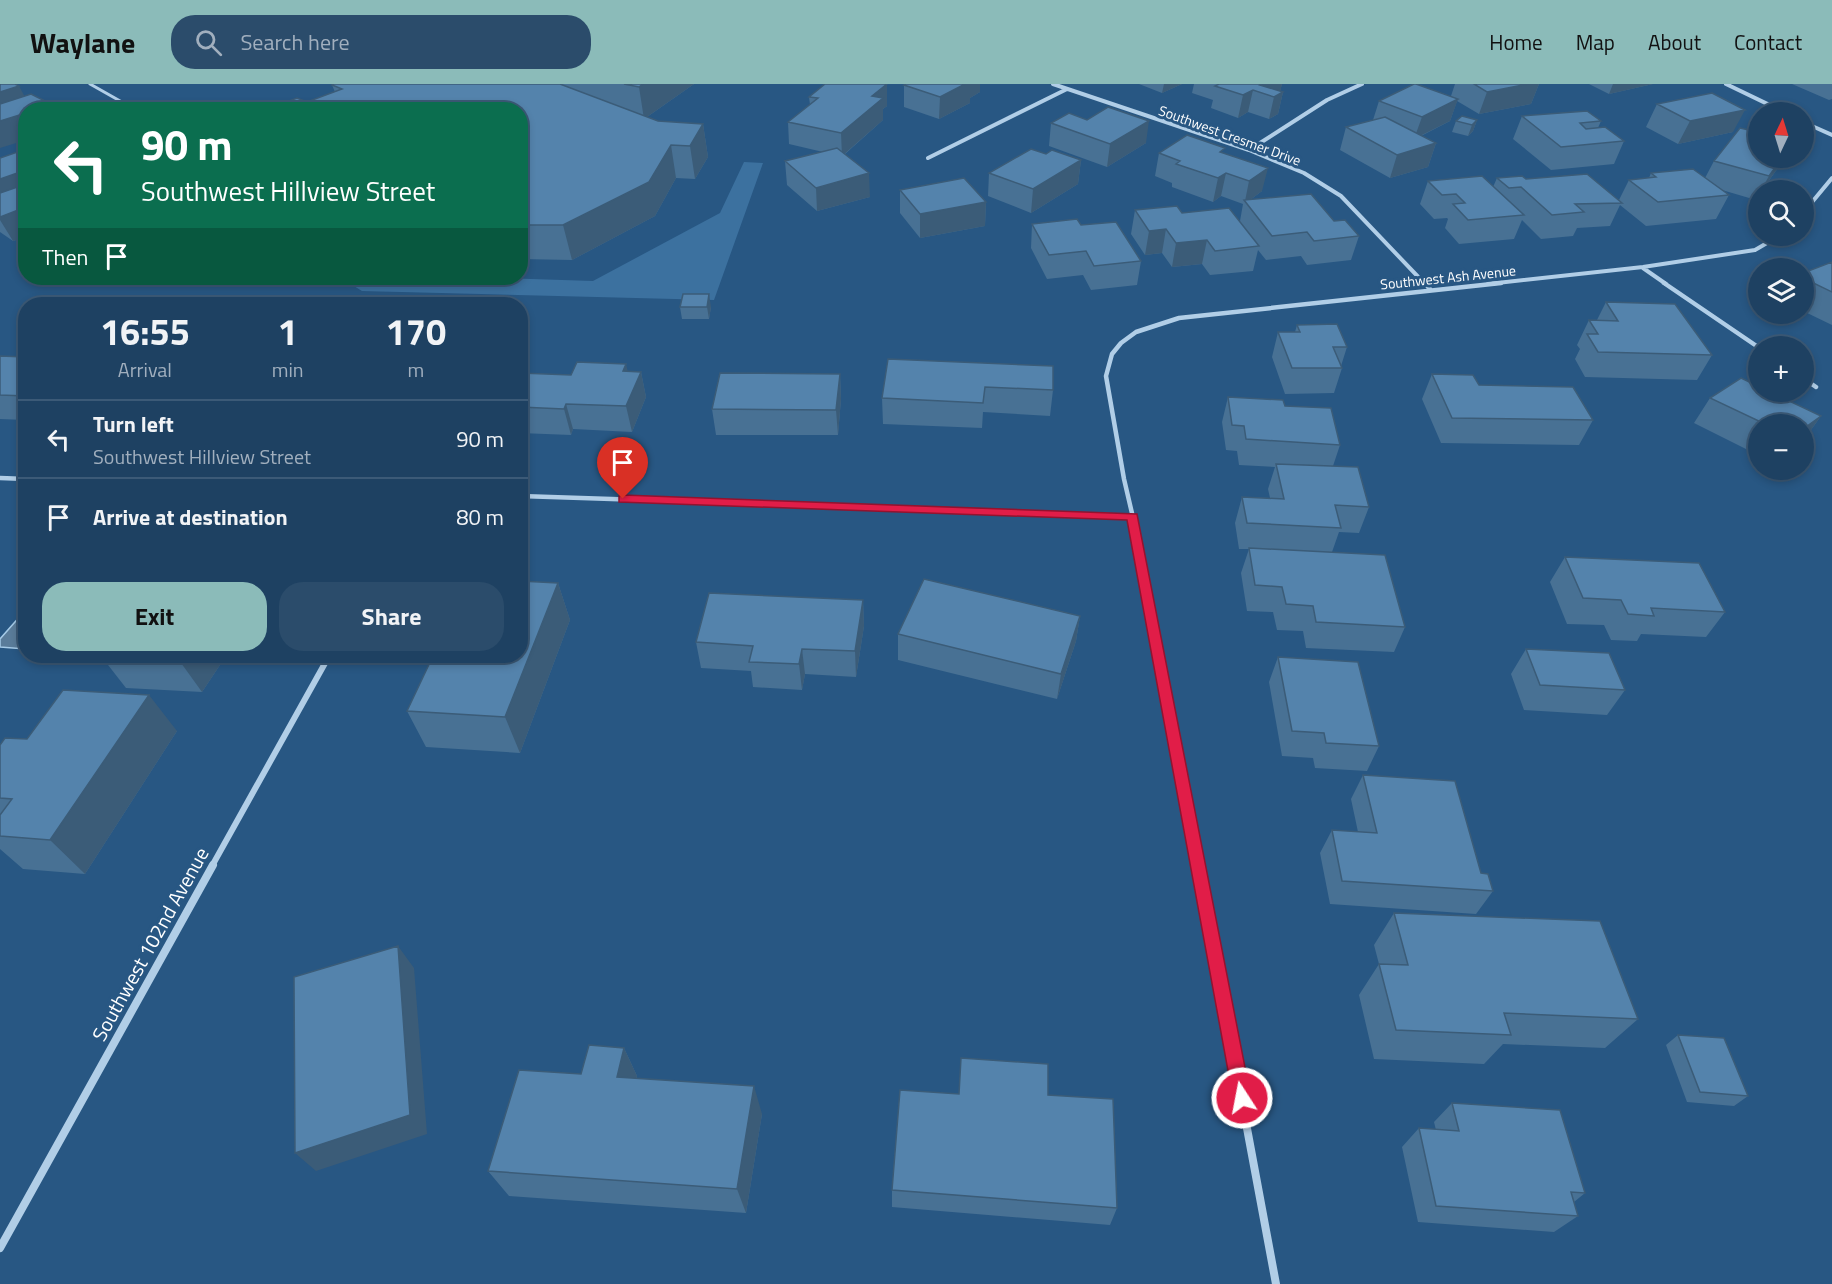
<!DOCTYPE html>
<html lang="en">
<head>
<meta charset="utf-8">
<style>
  :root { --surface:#1e4162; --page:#2b4c6b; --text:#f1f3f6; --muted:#a1afbe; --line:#3c5a77; --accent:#8bbbb9 }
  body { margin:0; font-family:"Titillium Web",sans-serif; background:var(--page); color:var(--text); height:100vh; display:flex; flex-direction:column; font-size:22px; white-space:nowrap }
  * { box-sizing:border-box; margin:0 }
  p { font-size:20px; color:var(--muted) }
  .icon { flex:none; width:33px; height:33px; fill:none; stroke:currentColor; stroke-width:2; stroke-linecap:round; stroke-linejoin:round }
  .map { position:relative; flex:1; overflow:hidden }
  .details { position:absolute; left:18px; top:213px; width:510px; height:366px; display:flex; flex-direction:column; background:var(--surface); border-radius:24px; box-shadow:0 3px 9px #0003,0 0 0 2px var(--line) }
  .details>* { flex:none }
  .banner { position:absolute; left:18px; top:18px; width:510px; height:183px; border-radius:24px; box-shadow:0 3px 9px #0003,0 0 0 2px var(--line); background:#0b6e4f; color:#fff; overflow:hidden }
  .needle { width:39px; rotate:4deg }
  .tools { position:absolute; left:1748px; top:18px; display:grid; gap:12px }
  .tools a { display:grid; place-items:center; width:66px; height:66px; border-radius:50%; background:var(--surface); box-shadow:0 3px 9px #0003,0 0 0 2px var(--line); font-size:30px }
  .pin { position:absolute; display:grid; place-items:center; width:51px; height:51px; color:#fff; margin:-62px -26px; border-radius:50% 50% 50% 0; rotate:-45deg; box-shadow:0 0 6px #0007 }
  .pin .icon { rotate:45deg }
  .me { position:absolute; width:66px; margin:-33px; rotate:349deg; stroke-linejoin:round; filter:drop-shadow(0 0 4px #0008) }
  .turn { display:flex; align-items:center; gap:21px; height:126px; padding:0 24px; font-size:27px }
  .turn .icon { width:78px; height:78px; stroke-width:2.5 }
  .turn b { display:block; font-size:42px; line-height:51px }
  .then { display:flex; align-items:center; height:57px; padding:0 24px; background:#0003; gap:12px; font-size:22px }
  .eta { display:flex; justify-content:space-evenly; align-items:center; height:102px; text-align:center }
  .eta b { font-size:36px; font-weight:700; line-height:42px }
  .action { display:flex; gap:12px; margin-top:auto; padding:12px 24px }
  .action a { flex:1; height:69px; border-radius:24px; background:var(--accent); color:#111; font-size:24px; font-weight:700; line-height:69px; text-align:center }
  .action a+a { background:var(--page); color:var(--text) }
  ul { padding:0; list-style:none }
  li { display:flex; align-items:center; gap:18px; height:78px; padding:0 24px; border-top:2px solid var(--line) }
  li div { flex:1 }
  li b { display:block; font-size:22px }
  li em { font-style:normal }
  header { display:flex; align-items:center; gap:36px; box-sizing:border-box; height:84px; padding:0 30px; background:var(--accent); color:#111 }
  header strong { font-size:28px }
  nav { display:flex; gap:33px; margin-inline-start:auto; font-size:21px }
  .search { width:420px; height:54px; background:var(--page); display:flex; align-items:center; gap:15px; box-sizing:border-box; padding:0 21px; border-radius:24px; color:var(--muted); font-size:22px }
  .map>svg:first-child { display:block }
  .green { fill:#3c719f }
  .water { fill:#5a7c9a; stroke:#a5cae7; stroke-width:1.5 }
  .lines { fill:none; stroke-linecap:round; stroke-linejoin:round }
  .service { stroke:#b1cee7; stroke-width:3 }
  .minor-far3 { stroke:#b1cee7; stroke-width:4 }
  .minor-far2 { stroke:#b1cee7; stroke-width:4.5 }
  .minor-far1 { stroke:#b1cee7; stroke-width:6 }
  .minor { stroke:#b1cee7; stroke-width:8 }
  .wall { fill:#487194 }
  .shaded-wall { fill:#3b5c78 }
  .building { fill:#5483ac; stroke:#3b5c78; stroke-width:1.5 }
  .route { fill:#e11d48; stroke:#92132f; stroke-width:1.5 }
  .labels { text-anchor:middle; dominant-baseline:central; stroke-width:6; stroke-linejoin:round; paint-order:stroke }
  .far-street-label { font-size:14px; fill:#fff; stroke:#285783 }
  .near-street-label { font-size:20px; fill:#fff; stroke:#285783 }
</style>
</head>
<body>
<header>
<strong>Waylane</strong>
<div class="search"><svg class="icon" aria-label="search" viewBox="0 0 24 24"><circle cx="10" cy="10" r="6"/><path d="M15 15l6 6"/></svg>Search here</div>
<nav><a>Home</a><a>Map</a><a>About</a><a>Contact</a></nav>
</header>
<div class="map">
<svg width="1832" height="1200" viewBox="0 0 1832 1200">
  <rect width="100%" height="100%" fill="#285783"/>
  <path class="green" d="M744,78L763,79L714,216L362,207L341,194H501L593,197L720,129Z"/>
  <path class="water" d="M22,530H25V565L0,563V555Z"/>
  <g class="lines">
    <path class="service" d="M90,0L136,26"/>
    <path class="minor-far3" d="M1053,0L1249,66L1304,89L1341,112L1425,200
      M1726,0L1784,28
      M1803,38L1832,51
      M1249,66L1327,16L1362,0
      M928,74L1067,5
      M1803,129L1832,94
      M1643,184L1666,200
      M1488,200L1643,183L1755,166L1779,152"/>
    <path class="minor-far2" d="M1424,199L1430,205
      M1664,199L1758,263
      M1803,294L1816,303
      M0,394L26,395
      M520,412L1133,432
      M1138,455L1124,395L1106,292L1112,270L1121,259L1136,248L1179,234L1501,199"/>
    <path class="minor-far1" d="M1137,454L1198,782
      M212,782L329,572"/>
    <path class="minor" d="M1198,781L1276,1200
      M0,1164L213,781"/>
  </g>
  <path class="wall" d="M334,0H694L647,33L658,37L703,40L708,73L695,95L676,94L655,132L572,176L520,175V26L307,18L335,8L332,1Z
    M906,0H980V8L970,14V19L939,35L904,23V1Z
    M1139,0H1182L1162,9Z
    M1194,0H1282L1280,7L1283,8L1278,30L1269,35L1248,28L1238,34L1211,24L1213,16L1192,9Z
    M1455,0H1539L1531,20L1479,30L1457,17L1450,37L1421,52L1436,59L1428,83L1390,94L1340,66L1346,43L1373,36L1379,17L1451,12Z
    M1589,0H1653L1609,10Z
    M1792,0H1832V15L1829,16Z
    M809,13L887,22L883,25V36L845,70L870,113L817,127L787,101L785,77L823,68L789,60L788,38L810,21Z
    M1657,20L1733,48L1678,60L1646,43Z
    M1522,32L1601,37L1598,44L1624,57L1614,80L1551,86L1513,55Z
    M1477,36L1473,47L1468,52L1452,48L1456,37Z
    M1051,39L1146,59L1107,83L1049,62Z
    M26,65V153L13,157L0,148V74Z
    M1159,69H1224L1262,107L1250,116L1334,137L1359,152L1351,176L1307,181L1301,172L1266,176L1258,166L1253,187L1210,191L1202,180L1172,183L1162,169L1145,171L1131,150L1135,126L1182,129L1240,137L1243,120L1221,112L1213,118L1172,103V99L1155,92Z
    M1046,70L1081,76L1078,100L1031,129L988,112L989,89Z
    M1714,77L1781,80L1762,106H1758V113L1756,116L1722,106L1729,111L1716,135L1646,142L1620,121L1610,142L1577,144L1573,152L1541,155L1522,136L1514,155L1459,160L1445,144L1448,135L1447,134L1434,135L1420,120L1428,97L1493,103L1497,94L1526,95L1619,116L1629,96L1649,94L1651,89L1705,94Z
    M900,106L986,118L985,142L920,154L900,129Z
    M1032,140L1081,141L1141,177L1137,201L1091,206L1083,191L1047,195L1031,164Z
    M1832,178V241L1803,227V189Z
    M1606,218L1712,271L1697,296L1585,293L1575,275L1580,265L1577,261L1589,236H1597Z
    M680,223H711L709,235H682Z
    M1297,241L1347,263L1341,282L1342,284L1334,309L1285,310L1272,273L1278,248H1295Z
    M0,272L26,273V336L0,335Z
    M888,275L1053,306L1050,332L983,328L982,344L883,340L882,314Z
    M628,287L641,288L646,313L632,348L573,345L571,351L520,349V289L571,291Z
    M840,290L841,315L838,351H716L712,325Z
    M1432,290L1479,301L1593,336L1579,361L1441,359L1422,315Z
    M1228,313L1285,322L1340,361L1333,382L1369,423L1359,449L1339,448L1332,468L1405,543L1394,568L1306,564L1303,547L1277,546L1273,528L1247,527L1241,489L1249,465H1239L1235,439L1242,413L1270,414L1268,405L1275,383L1239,381L1237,367L1226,366L1222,338Z
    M1710,314L1821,332L1803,357V340H1758V371L1694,339Z
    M1565,473L1725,528L1706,553L1641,550L1637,557L1611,556L1604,541L1567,540L1550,498Z
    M558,499L570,536L520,669L426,663L407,627Z
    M863,516L864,542L856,593L805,590L802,606L753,603L751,587L701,584L696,558Z
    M1080,532L1076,557L1057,615L898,576V550Z
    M1526,565L1625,606L1607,631L1524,626L1511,590Z
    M101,572H226L202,608L126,604Z
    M1278,573L1379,662L1367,687L1315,684L1313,674L1282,672L1269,598Z
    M177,647L85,790L23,785L0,765V661Z
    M1363,691L1481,789L1493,807L1476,830L1330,820L1320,769L1332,746L1358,748L1351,715Z
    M1394,829L1638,935L1605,964L1503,960L1484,980L1374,975L1359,911L1379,880L1374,861Z
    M1678,951L1748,1012L1734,1022L1687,1018L1666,961Z
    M624,964L637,992V994L762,1030L746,1129L509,1112L488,1087L581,990Z
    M961,974L1048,1011L1117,1124L1110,1141L892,1123V1106L959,1010Z
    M1452,1019L1585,1109L1574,1118L1578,1132L1554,1148L1418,1138L1402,1063L1419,1044L1436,1046L1434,1038Z"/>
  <path class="shaded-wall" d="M643,0H694L644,35L639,3Z
    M887,0V22L883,25V36L842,72L841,49L872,12Z
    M964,0H980V8L970,14V19L939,35L940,13Z
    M1164,0H1182L1162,9Z
    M1262,0H1282L1280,8H1259Z
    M1528,0H1539L1531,20L1479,30L1487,8Z
    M1613,0H1653L1609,10Z
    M19,2L31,24L0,35V8Z
    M1253,6L1248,28L1238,34L1243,11Z
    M1283,8L1278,30L1269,35L1274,13Z
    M1458,15L1450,37L1414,55L1422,33Z
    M51,20L54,26H35Z
    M1745,26L1733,48L1678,60L1690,37Z
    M26,29V56L0,64V37Z
    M1477,36L1473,47L1468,52L1472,41Z
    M1149,37L1146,59L1107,83L1110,60Z
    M703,40L708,73L695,95L690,62Z
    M1436,59L1428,83L1390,94L1397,71Z
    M671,61L676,94L655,132L572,176L563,141Z
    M1782,74H1785L1781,80L1762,106H1761L1769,92Z
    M1081,76L1078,100L1031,129L1033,105Z
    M1268,84L1262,107L1246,119L1245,117L1249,97Z
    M26,86V114L0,124V95Z
    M869,89L870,113L817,127L816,104Z
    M1226,89L1221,112L1213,118L1218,94Z
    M986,118L985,142L920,154V130Z
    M26,123V153L13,157L0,136V133Z
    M1166,145L1162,169L1145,171L1149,147Z
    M1207,156L1202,180L1172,183L1176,159Z
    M709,210L711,223L709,235L707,223Z
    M626,280L632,305L623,287Z
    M641,288L646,313L632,348L626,322Z
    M840,290L841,315L838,351L836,326Z
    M566,320L573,345L571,351L564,325Z
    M1821,332L1803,357V345Z
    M558,499L570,536L520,669L505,633Z
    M863,516L864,542L856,593L855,567Z
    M1080,532L1076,557L1057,615L1061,590Z
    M802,565L805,590L802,606L799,580Z
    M176,572H226L202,608Z
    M149,611L177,647L85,790L50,756Z
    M398,862L414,884L427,1050L316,1087L295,1069Z
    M624,964L637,992L631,1020L617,993Z
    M754,1002L762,1030L746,1129L737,1105Z"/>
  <path class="building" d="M0,0H15L19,2L0,8Z
    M334,0H560L658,37L703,40L690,62L671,61L649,98L563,141H520V26H265L297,14L307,18L342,5L332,1Z
    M624,0H643L639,3Z
    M825,0H887L872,12L883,14L841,49L788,38L818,14L809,13Z
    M906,0H965L940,13L904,1Z
    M1219,0H1262L1260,1L1283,8L1274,13L1253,6L1243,11L1215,2Z
    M1414,0H1416L1458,15L1422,33L1379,17Z
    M1474,0H1528L1487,8Z
    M1712,9L1745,26L1690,37L1657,20Z
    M31,10L51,20L35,26H26V29L0,37V20Z
    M1108,23L1149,37L1110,60L1051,39L1069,29L1087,36Z
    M1587,27L1601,37L1580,39L1586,45L1605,43L1624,57L1561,63L1522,32Z
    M1462,32L1477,36L1472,41L1456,37Z
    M1385,33L1436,59L1397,71L1346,43Z
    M1740,44L1758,48V74H1782L1769,92L1714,77Z
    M1187,51L1225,64L1220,68L1268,84L1249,97L1226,89L1218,94L1176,80L1180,77L1159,69Z
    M837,64L869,89L816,104L785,77Z
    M26,65V86L0,95V74Z
    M1031,65L1046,70L1052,66L1081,76L1033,105L989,89Z
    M1693,85L1729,111L1658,118L1629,96L1656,93L1651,89Z
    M1587,90L1622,119L1575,120L1584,128L1552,131L1521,103L1509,104L1497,94L1522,92L1526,95Z
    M1482,92L1524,131L1468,136L1453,120L1465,119L1456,110L1442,111L1428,97Z
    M964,94L986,118L920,130L900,106Z
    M26,100V123L0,133V109Z
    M1311,110L1334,137L1345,136L1359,152L1314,157L1307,148L1272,152L1244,116Z
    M1177,122L1182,129L1229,124L1259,162L1215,167L1207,156L1176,159L1166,145L1149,147L1135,126Z
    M1077,135L1081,141L1116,138L1141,177L1094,182L1086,167L1049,171L1032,140Z
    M1832,178V208L1803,194V189Z
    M683,210H709L707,223H680Z
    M1606,218L1675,220L1712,271L1598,268L1587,250H1598L1589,236L1618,237Z
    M1337,240L1347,263H1333L1342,284H1292L1278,248H1300L1297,241Z
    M0,272L26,273V312L0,311Z
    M888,275L1053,282V306L985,303L983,319L882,314Z
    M577,278L626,280L623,287L641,288L626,322L566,320L564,325L520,323V289L571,291Z
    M720,289L840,290L836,326L712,325Z
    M1432,290L1473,291L1479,301L1573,303L1593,336L1452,334Z
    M1741,294L1758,302V308H1770L1821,332L1803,345V340H1765L1710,314Z
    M1228,313L1283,316L1285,322L1331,324L1340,361L1246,355L1244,342L1232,341Z
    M1276,380L1358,383L1369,423L1335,421L1341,444L1247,439L1242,413L1284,415Z
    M1249,464L1385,471L1405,543L1316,538L1313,522L1286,520L1282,503L1255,501Z
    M1565,473L1699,479L1725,528L1651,524L1654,532L1628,530L1621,516L1583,514Z
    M924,495L1080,532L1061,590L898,550Z
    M520,497L558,499L505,633L407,627L433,572H520Z
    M709,509L863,516L855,567L802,565L799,580L749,578L753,562L696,558Z
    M1526,565L1609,569L1625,606L1540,601Z
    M1278,573L1358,578L1379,662L1326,659L1324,649L1292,647Z
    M63,606L149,611L50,756L0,752V731L12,715L0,714V661L5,654L27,655Z
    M1363,691L1455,697L1481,789L1488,790L1493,807L1342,797L1332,746L1377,749Z
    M1394,829L1600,837L1638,935L1504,929L1511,951L1396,946L1379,880L1408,881Z
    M398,862L410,1031L295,1069L294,893Z
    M1678,951L1724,954L1748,1012L1700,1008Z
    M589,961L624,964L617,993L754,1002L737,1105L488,1087L519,986L581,990Z
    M961,974L1048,980V1011L1113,1015L1117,1124L892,1106L900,1006L959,1010Z
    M1452,1019L1560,1026L1585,1109L1571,1108L1578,1132L1436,1122L1419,1044L1459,1047Z"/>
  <path class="route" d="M623,411L1137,430L1251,1014L1248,1021L1242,1023L1235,1021L1233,1014L1127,436L619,418V412Z"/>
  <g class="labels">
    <g class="far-street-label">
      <text transform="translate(1230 51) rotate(20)">Southwest Cresmer Drive</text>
      <text transform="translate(1448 193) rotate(-6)">Southwest Ash Avenue</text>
    </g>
    <g class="near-street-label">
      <text transform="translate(150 860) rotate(-61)">Southwest 102nd Avenue</text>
    </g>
  </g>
</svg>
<div class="tools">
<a><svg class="needle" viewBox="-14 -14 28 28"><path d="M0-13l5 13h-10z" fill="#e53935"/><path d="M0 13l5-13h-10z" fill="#a1afbe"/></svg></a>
<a><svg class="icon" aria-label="search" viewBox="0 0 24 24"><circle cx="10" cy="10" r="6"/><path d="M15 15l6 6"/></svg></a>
<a><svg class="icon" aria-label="layers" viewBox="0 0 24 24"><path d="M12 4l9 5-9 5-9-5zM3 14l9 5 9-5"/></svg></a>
<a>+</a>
<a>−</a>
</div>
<div class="pin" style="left:623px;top:415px;background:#d93025"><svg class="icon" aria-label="arrive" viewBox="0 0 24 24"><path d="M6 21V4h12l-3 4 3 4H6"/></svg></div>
<svg class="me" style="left:1242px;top:1014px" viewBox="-20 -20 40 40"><circle r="17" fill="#e11d48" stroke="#fff" stroke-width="3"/><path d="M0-11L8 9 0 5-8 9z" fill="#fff"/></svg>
<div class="banner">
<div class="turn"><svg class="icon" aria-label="left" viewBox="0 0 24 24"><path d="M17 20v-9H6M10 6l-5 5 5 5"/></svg><div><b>90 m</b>Southwest Hillview Street</div></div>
<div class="then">Then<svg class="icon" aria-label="arrive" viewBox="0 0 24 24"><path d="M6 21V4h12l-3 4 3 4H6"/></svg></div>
</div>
<section class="details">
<div class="eta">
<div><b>16:55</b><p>Arrival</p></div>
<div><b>1</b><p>min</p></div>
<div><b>170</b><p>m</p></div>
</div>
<ul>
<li><svg class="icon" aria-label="left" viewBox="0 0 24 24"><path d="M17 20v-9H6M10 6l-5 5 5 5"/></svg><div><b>Turn left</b><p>Southwest Hillview Street</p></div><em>90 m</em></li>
<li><svg class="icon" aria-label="arrive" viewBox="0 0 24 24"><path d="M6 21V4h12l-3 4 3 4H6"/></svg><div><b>Arrive at destination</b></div><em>80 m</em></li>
</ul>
<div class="action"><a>Exit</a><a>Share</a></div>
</section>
</div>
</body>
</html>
